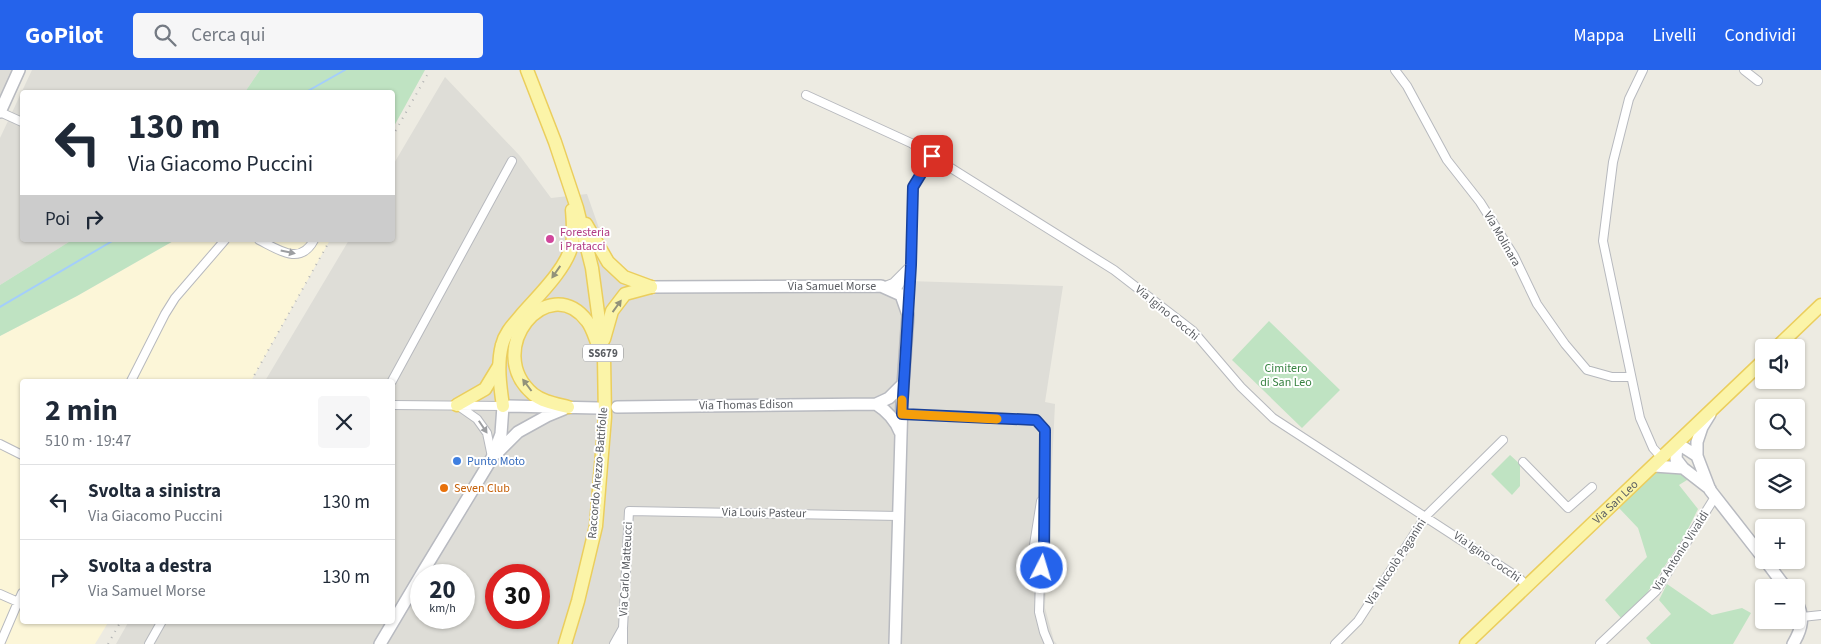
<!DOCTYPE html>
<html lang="it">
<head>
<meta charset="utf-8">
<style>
  :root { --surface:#fff; --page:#f6f6f7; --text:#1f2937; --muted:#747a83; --line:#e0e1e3; --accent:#2563eb }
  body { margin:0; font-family:"Source Sans 3",sans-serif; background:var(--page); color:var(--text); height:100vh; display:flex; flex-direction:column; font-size:19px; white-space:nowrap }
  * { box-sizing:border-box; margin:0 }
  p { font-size:16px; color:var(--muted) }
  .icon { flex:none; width:28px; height:28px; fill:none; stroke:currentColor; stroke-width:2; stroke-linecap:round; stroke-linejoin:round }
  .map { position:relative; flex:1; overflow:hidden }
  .drawer { position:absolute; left:20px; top:309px; width:375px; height:245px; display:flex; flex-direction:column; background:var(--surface); border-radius:5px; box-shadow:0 1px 4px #0004 }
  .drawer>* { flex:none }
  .banner { position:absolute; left:20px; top:20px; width:375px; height:152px; border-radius:5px; box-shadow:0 1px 4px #0004; background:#fff; color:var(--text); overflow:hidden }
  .fabs { position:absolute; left:1755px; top:269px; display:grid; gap:10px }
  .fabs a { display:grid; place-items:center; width:50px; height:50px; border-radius:5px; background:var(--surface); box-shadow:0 1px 4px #0004; font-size:25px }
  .speed { position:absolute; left:410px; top:494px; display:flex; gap:10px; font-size:25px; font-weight:700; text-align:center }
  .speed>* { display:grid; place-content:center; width:65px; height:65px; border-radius:50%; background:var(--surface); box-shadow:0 1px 4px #0004; line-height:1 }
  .speed small { font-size:12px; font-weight:400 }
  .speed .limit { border:8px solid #d22; background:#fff; color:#111 }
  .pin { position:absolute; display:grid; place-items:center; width:42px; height:42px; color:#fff; margin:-21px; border-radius:10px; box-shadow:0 2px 8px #0006 }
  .me { position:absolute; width:55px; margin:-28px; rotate:5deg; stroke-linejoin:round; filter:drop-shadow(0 0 4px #0008) }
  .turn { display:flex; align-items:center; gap:18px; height:105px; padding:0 25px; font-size:22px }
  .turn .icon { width:65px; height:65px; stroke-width:2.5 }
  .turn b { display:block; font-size:35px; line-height:42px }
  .then { display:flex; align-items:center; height:48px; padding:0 25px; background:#0003; gap:10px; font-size:19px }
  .round { display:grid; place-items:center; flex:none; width:52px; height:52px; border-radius:5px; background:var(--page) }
  .head { display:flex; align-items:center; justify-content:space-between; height:85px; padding:0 25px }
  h1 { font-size:30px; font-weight:700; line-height:38px }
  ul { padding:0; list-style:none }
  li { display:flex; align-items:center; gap:15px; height:75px; padding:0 25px; border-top:1px solid var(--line) }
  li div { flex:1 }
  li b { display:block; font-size:19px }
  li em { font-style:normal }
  header { display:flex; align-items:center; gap:30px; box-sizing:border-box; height:70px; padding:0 25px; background:var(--accent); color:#fff }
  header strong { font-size:24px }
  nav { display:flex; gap:28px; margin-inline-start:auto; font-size:18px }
  .search { width:350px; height:45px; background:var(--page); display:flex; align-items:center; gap:12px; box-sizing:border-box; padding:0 18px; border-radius:5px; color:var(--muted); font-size:19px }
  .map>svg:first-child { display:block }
  .commercial { fill:#fcf6d8 }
  .industrial { fill:#deddd7; fill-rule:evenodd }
  .green { fill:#bfe3c2 }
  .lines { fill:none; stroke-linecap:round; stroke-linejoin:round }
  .stream { stroke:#a4cefb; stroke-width:2 }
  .street-casing { stroke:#b7b9be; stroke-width:10 }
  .secondary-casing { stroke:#b8bac0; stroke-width:14 }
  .primary-casing { stroke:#ebce5d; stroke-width:15 }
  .street { stroke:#fff; stroke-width:8 }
  .secondary { stroke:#fff; stroke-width:11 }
  .primary { stroke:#fbf4a8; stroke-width:12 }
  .rail { stroke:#b3b4b4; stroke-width:2; stroke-dasharray:1 6; stroke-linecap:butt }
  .oneway { fill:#9c9ea1 }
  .oneway2 { fill:#92927a }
  .route-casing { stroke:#184099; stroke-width:12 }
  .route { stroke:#2563eb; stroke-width:9 }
  .slow { stroke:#f59e0b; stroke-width:9 }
  .hotel-dot { fill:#d1479c; stroke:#fff; stroke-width:2 }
  .shop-dot { fill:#3f7fe0; stroke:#fff; stroke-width:2 }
  .food-dot { fill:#e8710a; stroke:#fff; stroke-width:2 }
  .labels { text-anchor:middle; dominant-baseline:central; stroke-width:4; stroke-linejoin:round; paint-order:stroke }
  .shield { fill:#fff; stroke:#8c8e91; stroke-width:1 }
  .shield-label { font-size:11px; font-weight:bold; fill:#5a5d62 }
  .hotel-label { font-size:12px; fill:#b23c85; stroke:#fff; text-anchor:start }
  .street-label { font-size:12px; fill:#5a5d62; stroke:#fff }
  .park-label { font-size:12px; fill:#388342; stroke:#fff }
  .shop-label { font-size:12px; fill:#366cbe; stroke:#fff; text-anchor:start }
  .food-label { font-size:12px; fill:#c56008; stroke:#fff; text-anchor:start }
</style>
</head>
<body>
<header>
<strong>GoPilot</strong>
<div class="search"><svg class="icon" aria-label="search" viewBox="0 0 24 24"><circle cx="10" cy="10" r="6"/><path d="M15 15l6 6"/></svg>Cerca qui</div>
<nav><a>Mappa</a><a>Livelli</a><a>Condividi</a></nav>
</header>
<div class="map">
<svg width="1821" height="574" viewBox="0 0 1821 574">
  <rect width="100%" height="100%" fill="#edebe2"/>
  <path class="commercial" d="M175,170H330L251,311H22V551H109L95,574H0V266L77,226Z"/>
  <path class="industrial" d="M0,0H19L0,42Z
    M32,0H260L245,22H22V170H72L0,215V68Z
    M445,7L520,86L551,128L587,124L607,181L630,204L649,211L877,210L1063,216L1045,332L1055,334L1045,538L1054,571L1057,574H116L129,551H392V311H265L349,170H392L393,95ZM421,505H464V548H421ZM496,505H539V548H496Z"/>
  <path class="green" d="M260,0H425L393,58L392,22H245Z
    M72,170H175L77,226L0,266V215Z
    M1269,251L1340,320L1302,358L1232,290Z
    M1510,385L1520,394V416L1512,425L1491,404Z
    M1662,399L1682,402L1694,412L1687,410L1679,415L1698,439L1685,465L1647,523L1621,548L1605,530L1647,487L1638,458L1619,438L1653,404Z
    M1667,514L1712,545L1742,538L1751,543L1733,574H1651L1646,568L1671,544L1659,530Z"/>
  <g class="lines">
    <path class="stream" d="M306,22L345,0
      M0,237L114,170"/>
    <g class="street-casing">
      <path id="street" d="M1395,0L1407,16L1447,90L1480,132L1514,186L1537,234L1565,274L1587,300L1612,307H1631
        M1643,0L1629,29L1613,92L1603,171L1640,348L1653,378L1662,388
        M1744,0L1758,11
        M806,25L911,73L1114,200L1193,261L1241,317L1273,348L1519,508L1527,516
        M0,42L22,52
        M259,170C279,180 300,196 314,170
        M883,217L893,213L911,195
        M895,222L906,204
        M901,227L906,222L910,209L913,117L932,86
        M131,311L165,244L175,228L225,170
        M392,311L512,91
        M392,335L503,336
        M457,335L477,349L487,363L492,387
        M902,344L1036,350L1045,359L1043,487L1040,509L1039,542L1044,562L1049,574
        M0,374L22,385
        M1523,392L1568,438L1592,417
        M1039,502L1034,475L1041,431
        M0,524L18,532L22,523
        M1802,547L1821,545
        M623,559V574
        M0,574L18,532
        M149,574L162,551
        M614,574L623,558L629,441L899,446
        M1335,574L1358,551L1426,446L1503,370
        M1600,574L1656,521L1715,427"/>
    </g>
    <g class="secondary-casing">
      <path id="secondary" d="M0,42L19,0
        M651,217L881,216L901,225L908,245L902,330L895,574
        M876,334C887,341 895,349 900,362
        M617,337L876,334L889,328L903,314
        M1710,344L1702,357L1697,372V386L1710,420L1764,489
        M497,383L518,362L547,346L564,339
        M1654,396L1683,398L1710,419
        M1683,398L1676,389L1677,373L1697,386
        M1765,490L1786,518
        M421,505L492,388L501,364L503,336L598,338
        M380,574L421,505
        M1793,574C1802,559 1805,547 1796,531"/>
    </g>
    <g class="primary-casing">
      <g id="primary">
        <path d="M527,0L555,72L577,138L592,198L604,288L605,347L596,456L578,531L565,574"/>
        <path d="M586,154L608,192L624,207L651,217"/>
        <path d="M604,269L612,241L625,224L651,217"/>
        <path d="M1776,278L1821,235"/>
        <path d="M457,335L485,319L499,296"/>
        <path d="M503,336C500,316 497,294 502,275C505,262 515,253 523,243C539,225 566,199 572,175C574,164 573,152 572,140"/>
        <path d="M568,337C556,334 543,332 533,324C482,280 548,200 587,251C592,257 595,268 598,275"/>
        <path id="s1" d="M1466,574L1764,290"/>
      </g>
    </g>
    <use href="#street" class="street"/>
    <use href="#secondary" class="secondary"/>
    <use href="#primary" class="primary"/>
    <path class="rail" d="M392,67L430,0
      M251,311L330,170
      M108,574L121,551"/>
  </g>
  <defs><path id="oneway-solid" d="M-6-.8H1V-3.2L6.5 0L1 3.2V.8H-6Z" transform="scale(1.25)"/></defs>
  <g class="oneway">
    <use href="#oneway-solid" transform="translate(288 182) rotate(12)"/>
    <use href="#oneway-solid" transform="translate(483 357) rotate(56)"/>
  </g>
  <g class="oneway2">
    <use href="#oneway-solid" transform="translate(556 202) rotate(125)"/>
    <use href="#oneway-solid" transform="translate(617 236) rotate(-54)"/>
    <use href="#oneway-solid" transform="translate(527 315) rotate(-127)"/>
  </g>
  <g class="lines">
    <g class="route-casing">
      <path id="route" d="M932,86L913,117L911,195L902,344L1036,350L1045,360L1044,487L1042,498"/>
    </g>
    <use href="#route" class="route"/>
    <path class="slow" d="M902,330V344L997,349"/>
  </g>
  <circle class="hotel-dot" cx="550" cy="169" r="5"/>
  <circle class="shop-dot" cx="457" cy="391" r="5"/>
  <circle class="food-dot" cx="444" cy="418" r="5"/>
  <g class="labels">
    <rect class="shield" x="583" y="274.5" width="40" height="17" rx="4"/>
    <g class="shield-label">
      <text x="603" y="283">SS679</text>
    </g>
    <g class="hotel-label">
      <text x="560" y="162">Foresteria<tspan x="560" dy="14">i Pratacci</tspan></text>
    </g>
    <g class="street-label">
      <text transform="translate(1502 169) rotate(60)">Via Molinara</text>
      <text x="832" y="216">Via Samuel Morse</text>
      <text transform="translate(1167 243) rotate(40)">Via Igino Cocchi</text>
      <text transform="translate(746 335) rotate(-1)">Via Thomas Edison</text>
      <text transform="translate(598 403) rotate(-85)">Raccordo Arezzo-Battifolle</text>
      <text stroke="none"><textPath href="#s1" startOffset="206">Via San Leo</textPath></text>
      <text transform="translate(764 443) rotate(1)">Via Louis Pasteur</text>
      <text transform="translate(1681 481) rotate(-57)">Via Antonio Vivaldi</text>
      <text transform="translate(1487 487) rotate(35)">Via Igino Cocchi</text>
      <text transform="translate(1396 492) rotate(-57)">Via Niccolò Paganini</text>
      <text transform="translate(626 499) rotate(-87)">Via Carlo Matteucci</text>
    </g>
    <g class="park-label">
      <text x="1286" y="298">Cimitero<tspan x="1286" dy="14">di San Leo</tspan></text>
    </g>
    <g class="shop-label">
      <text x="467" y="391">Punto Moto</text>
    </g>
    <g class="food-label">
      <text x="454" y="418">Seven Club</text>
    </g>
  </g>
</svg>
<div class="fabs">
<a><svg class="icon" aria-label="sound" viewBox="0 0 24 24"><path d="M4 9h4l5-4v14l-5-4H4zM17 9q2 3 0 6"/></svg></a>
<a><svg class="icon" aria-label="search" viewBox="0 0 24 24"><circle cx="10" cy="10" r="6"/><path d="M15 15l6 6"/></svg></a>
<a><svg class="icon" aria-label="layers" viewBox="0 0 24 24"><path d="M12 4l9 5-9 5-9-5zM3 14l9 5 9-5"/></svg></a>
<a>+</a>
<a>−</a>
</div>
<div class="speed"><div>20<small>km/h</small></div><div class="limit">30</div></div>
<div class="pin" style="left:932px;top:86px;background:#d93025"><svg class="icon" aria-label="arrive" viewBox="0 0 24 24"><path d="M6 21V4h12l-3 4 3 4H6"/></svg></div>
<svg class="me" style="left:1042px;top:498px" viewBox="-20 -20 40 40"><circle r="17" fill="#2563eb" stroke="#fff" stroke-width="3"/><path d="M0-11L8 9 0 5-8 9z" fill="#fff"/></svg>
<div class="banner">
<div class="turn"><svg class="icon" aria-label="left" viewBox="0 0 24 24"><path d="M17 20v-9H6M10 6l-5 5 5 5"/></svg><div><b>130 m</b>Via Giacomo Puccini</div></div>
<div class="then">Poi<svg class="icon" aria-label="right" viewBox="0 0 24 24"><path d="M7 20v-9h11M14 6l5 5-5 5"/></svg></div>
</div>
<section class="drawer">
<div class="head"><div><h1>2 min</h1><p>510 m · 19:47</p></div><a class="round"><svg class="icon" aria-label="close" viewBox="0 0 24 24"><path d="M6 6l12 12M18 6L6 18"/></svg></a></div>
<ul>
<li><svg class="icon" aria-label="left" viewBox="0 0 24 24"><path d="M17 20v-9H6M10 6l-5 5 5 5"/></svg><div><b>Svolta a sinistra</b><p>Via Giacomo Puccini</p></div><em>130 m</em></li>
<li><svg class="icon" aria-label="right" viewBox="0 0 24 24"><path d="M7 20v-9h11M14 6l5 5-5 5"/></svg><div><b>Svolta a destra</b><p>Via Samuel Morse</p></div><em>130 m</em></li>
</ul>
</section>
</div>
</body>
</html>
